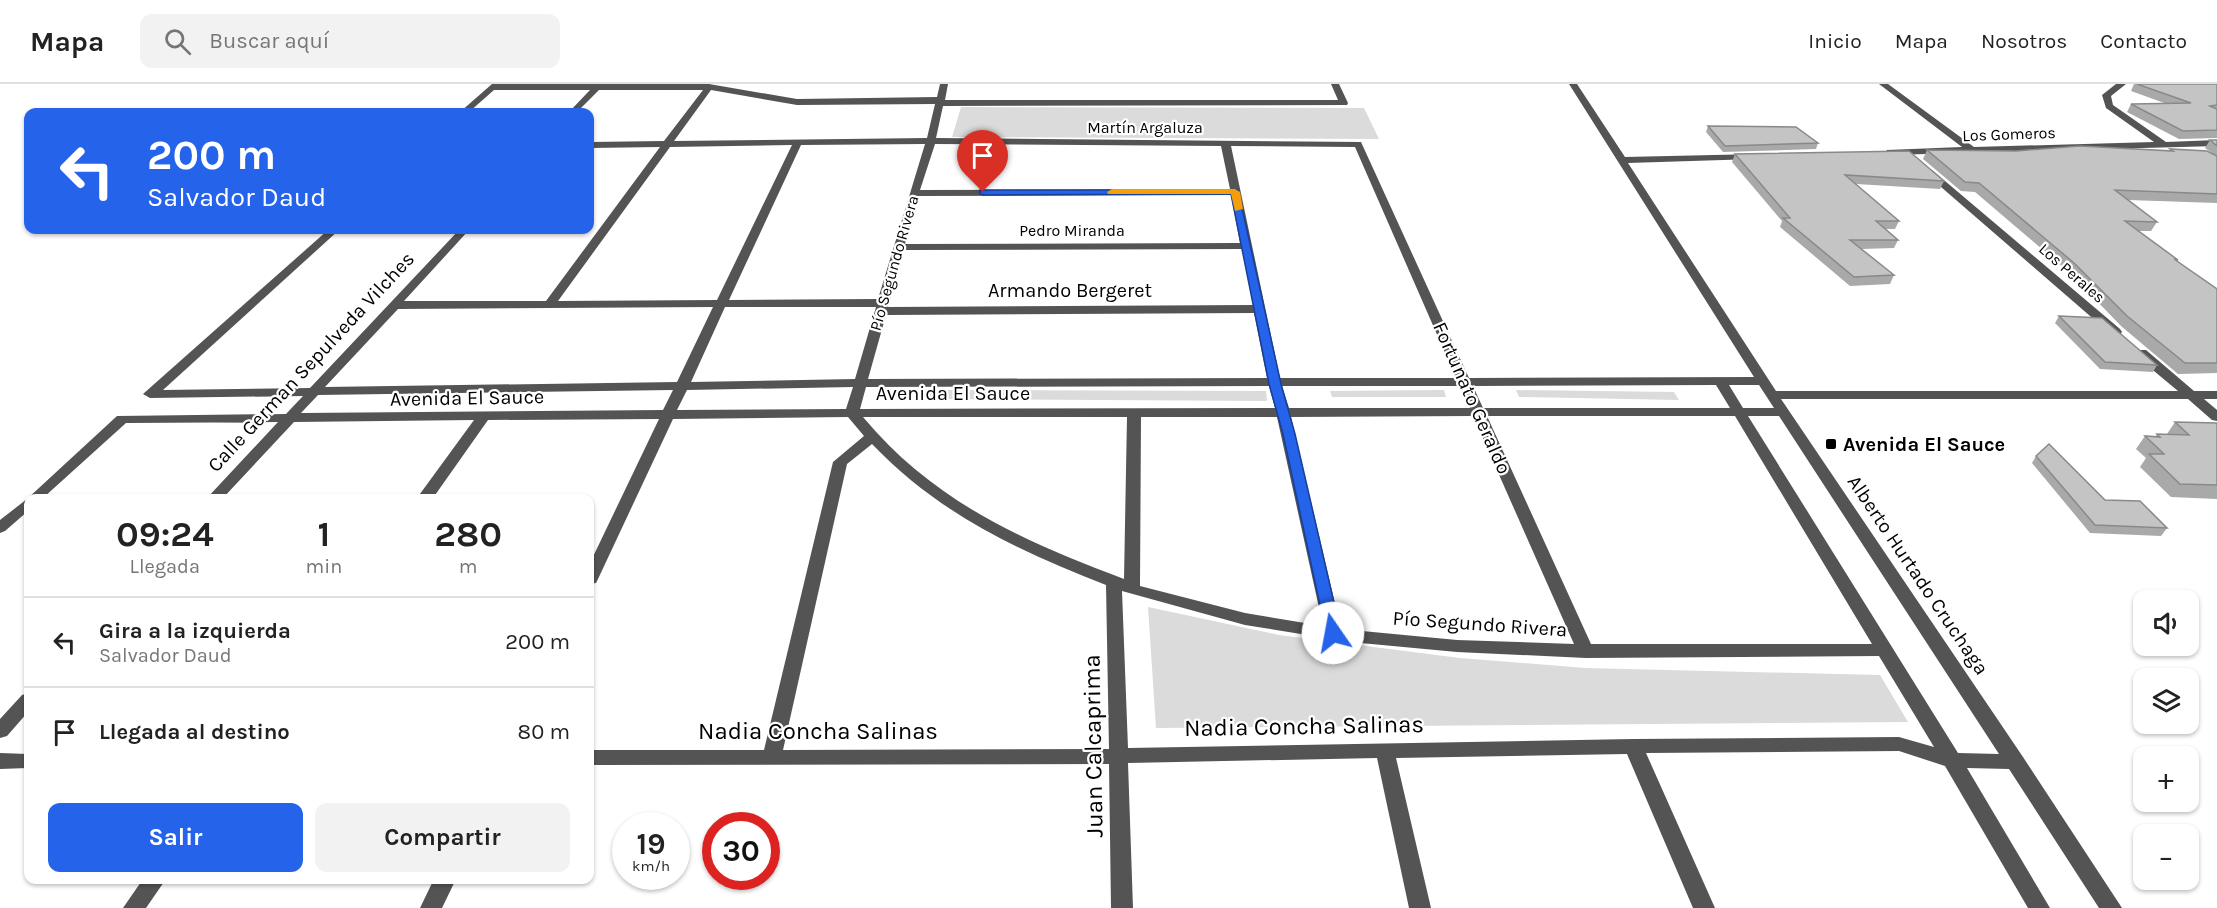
<!DOCTYPE html>
<html lang="es">
<head>
<meta charset="utf-8">
<style>
  :root { --surface:#fff; --page:#f2f2f2; --text:#222; --muted:#767676; --line:#e0e0e0; --accent:#2563eb }
  body { margin:0; font-family:Karla,sans-serif; background:var(--page); color:var(--text); height:100vh; display:flex; flex-direction:column; font-size:22px; white-space:nowrap }
  * { box-sizing:border-box; margin:0 }
  p { font-size:20px; color:var(--muted) }
  .icon { flex:none; width:33px; height:33px; fill:none; stroke:currentColor; stroke-width:2; stroke-linecap:round; stroke-linejoin:round }
  .map { position:relative; flex:1; overflow:hidden }
  .panel { position:absolute; left:24px; top:410px; width:570px; height:390px; display:flex; flex-direction:column; background:var(--surface); border-radius:12px; box-shadow:0 2px 4px #0004 }
  .panel>* { flex:none }
  .hud { position:absolute; left:24px; top:24px; width:570px; height:126px; border-radius:12px; box-shadow:0 2px 4px #0004; background:#2563eb; color:#fff; overflow:hidden }
  .fabs { position:absolute; left:2133px; top:506px; display:grid; gap:12px }
  .fabs a { display:grid; place-items:center; width:66px; height:66px; border-radius:12px; background:var(--surface); box-shadow:0 2px 4px #0004; font-size:30px }
  .speed { position:absolute; left:612px; top:728px; display:flex; gap:12px; font-size:30px; font-weight:700; text-align:center }
  .speed>* { display:grid; place-content:center; width:78px; height:78px; border-radius:50%; background:var(--surface); box-shadow:0 2px 4px #0004; line-height:1 }
  .speed small { font-size:15px; font-weight:400 }
  .speed .limit { border:9px solid #d22; background:#fff; color:#111 }
  .pin { position:absolute; display:grid; place-items:center; width:51px; height:51px; color:#fff; margin:-62px -26px; border-radius:50% 50% 50% 0; rotate:-45deg; box-shadow:0 0 6px #0007 }
  .pin .icon { rotate:45deg }
  .me { position:absolute; width:66px; margin:-33px; rotate:348deg; stroke-linejoin:round; filter:drop-shadow(0 0 4px #0008) }
  .turn { display:flex; align-items:center; gap:21px; height:126px; padding:0 24px; font-size:27px }
  .turn .icon { width:78px; height:78px; stroke-width:2.5 }
  .turn b { display:block; font-size:42px; line-height:51px }
  .eta { display:flex; justify-content:space-evenly; align-items:center; height:102px; text-align:center }
  .eta b { font-size:36px; font-weight:700; line-height:42px }
  .action { display:flex; gap:12px; margin-top:auto; padding:12px 24px }
  .action a { flex:1; height:69px; border-radius:12px; background:var(--accent); color:#fff; font-size:24px; font-weight:700; line-height:69px; text-align:center }
  .action a+a { background:var(--page); color:var(--text) }
  ul { padding:0; list-style:none }
  li { display:flex; align-items:center; gap:18px; height:90px; padding:0 24px; border-top:2px solid var(--line) }
  li div { flex:1 }
  li b { display:block; font-size:22px }
  li em { font-style:normal }
  header { display:flex; align-items:center; gap:36px; box-sizing:border-box; height:84px; padding:0 30px; background:var(--surface); border-bottom:2px solid var(--line) }
  header strong { font-size:28px }
  nav { display:flex; gap:33px; margin-inline-start:auto; font-size:21px }
  .search { width:420px; height:54px; background:var(--page); display:flex; align-items:center; gap:15px; box-sizing:border-box; padding:0 21px; border-radius:12px; color:var(--muted); font-size:22px }
  .map>svg:first-child { display:block }
  .green { fill:#dbdbdb }
  .lines { fill:none; stroke-linecap:round; stroke-linejoin:round }
  .minor { fill:#545454; fill-rule:evenodd }
  .wall { fill:#a9a9a9 }
  .building { fill:#c4c4c4; stroke:#898989; stroke-width:1.5 }
  .route { fill:#2563eb; stroke:#184099; stroke-width:1.5 }
  .slow { fill:#f59e0b }
  .poi-dot { fill:#000; stroke:#fff; stroke-width:2 }
  .labels { text-anchor:middle; dominant-baseline:central; stroke-width:4.5; stroke-linejoin:round; paint-order:stroke }
  .far-street-label { font-size:16px; fill:#000; stroke:#fff }
  .street-label { font-size:20px; fill:#000; stroke:#fff }
  .poi-label { font-size:20px; font-weight:bold; fill:#000; stroke:#fff; text-anchor:start }
  .near-street-label { font-size:24px; fill:#000; stroke:#fff }
</style>
</head>
<body>
<header>
<strong>Mapa</strong>
<div class="search"><svg class="icon" aria-label="search" viewBox="0 0 24 24"><circle cx="10" cy="10" r="6"/><path d="M15 15l6 6"/></svg>Buscar aquí</div>
<nav><a>Inicio</a><a>Mapa</a><a>Nosotros</a><a>Contacto</a></nav>
</header>
<div class="map">
<svg width="2217" height="824" viewBox="0 0 2217 824">
  <rect width="100%" height="100%" fill="#fff"/>
  <path class="green" d="M961,23L1364,24L1379,55L952,53Z
    M926,306L1266,307L1267,317L924,315Z
    M1444,306L1446,313H1332L1330,307Z
    M1516,306L1674,308L1679,316L1519,313Z
    M1148,523L1279,551L1460,574L1585,584L1880,591L1908,638L1156,644Z"/>
  <g class="lines">
    <path class="minor" d="M492,0H709L797,15L937,13L940,0H948L945,16H1338L1331,0H1339L1348,19L1347,21L943,22L936,54L1361,58L1469,294L1754,293L1569,0H1577L1625,73L1758,70V74L1755,75L1628,79L1776,307H2178L2136,272L2135,269L2136,266H2146L2194,307H2217V315H2204L2217,326V337L2212,336L2188,315H1781L2023,673L2122,824H2099L2009,685L1967,684L2050,824H2028L1945,682L1899,667L1646,669L1715,824H1693L1627,670L1396,674L1431,824H1409L1377,674L1128,679L1133,824H1111L1109,680L590,681V666H764L833,378L864,352L848,333L673,335L598,495L596,499L590,500V479L659,335L488,336L433,414H417L474,336L294,338L223,414H207L278,338L126,339L43,414H28V427L5,447L0,449V436L27,415L117,332L286,330L303,312L150,314L143,310L328,146H339L163,306L310,304L459,146H469L404,217H546L660,63L590,64V58L664,57L703,6H599L577,28H569L590,6H494L469,28H460ZM711,6L797,21L935,20L927,54L674,57ZM925,60L878,215L729,216L801,61ZM935,60L1221,62L1230,105L920,106ZM792,61L717,216L558,217L670,63ZM1231,62L1355,63L1456,294H1280ZM1231,111L1240,159L905,160L918,112ZM1242,165L1253,221L888,223L903,166ZM713,223L677,298L325,303L398,225ZM725,223H876L855,295L691,298ZM1254,229L1267,294L868,295L886,231ZM1716,301L1730,324H1483L1473,302ZM1729,301H1759L1774,324H1743ZM1269,302L1275,324L860,325L866,303ZM1282,302H1460L1470,324H1289ZM853,303L846,325L677,326L687,306ZM673,306L663,326L301,329L318,311ZM1473,332L1574,560L1457,556L1341,545L1291,333ZM1487,332H1735L1872,560H1591ZM1748,332H1779L1999,670L1958,669ZM863,333H1127L1124,495C1023,457 934,418 863,333ZM1141,333H1277L1323,542L1245,529L1140,502ZM872,360C939,430 1017,466 1106,501L1109,665L783,666L847,380ZM1122,507L1245,541L1350,558L1457,568L1586,574L1879,572L1934,663L1899,653L1633,655L1128,664Z
      M1879,0H1888L1974,63L2154,58L2106,24L2102,11L2116,0H2126L2111,12L2113,21L2166,58L2217,56V62L1890,71L1885,68L1887,66L1962,63Z
      M1926,86H1932L2120,245L2122,248L2120,251H2112L1926,90Z
      M28,609V628L7,652L0,654V635L22,611Z
      M0,669L28,670V684L0,685Z
      M143,795H166L146,824H123Z
      M434,795H456L442,824H420Z"/>
  </g>
  <path class="wall" d="M2134,0H2217V54L2179,55L2127,28L2131,20H2167L2131,7Z
    M1708,42L1818,59L1816,65L1723,68L1706,48Z
    M2210,56H2217V119L2128,116L2157,138L2151,147H2138L2178,176L2177,177L2217,205V289L2178,290L2121,242L2069,188L1975,108L1961,107L1923,75L1927,66L2016,67H2169L2170,65L2212,69L2205,64Z
    M1735,70L1944,97L1940,105L1856,100L1899,137L1895,145H1886L1898,156L1894,164L1861,165L1894,191L1890,200L1850,202L1780,143L1782,137L1732,78Z
    M2059,232L2157,281L2153,288L2100,285L2055,239Z
    M2175,338L2217,339V415L2171,413L2140,383L2146,374L2136,365L2145,352L2155,353L2157,350H2167Z
    M2036,372L2105,416L2167,444L2161,452L2090,449L2032,379Z"/>
  <path class="building" d="M2137,0H2217V21L2210,22L2217,25V46L2183,47L2131,20L2191,19Z
    M1708,42L1796,43L1818,59L1725,62Z
    M2210,56H2217V62Z
    M2080,62L2173,67L2170,65L2207,67L2217,72V110L2115,106L2157,138L2125,137L2178,176L2174,175L2217,205V279H2185L2127,232L2074,179L1979,99L1965,98L1927,66L2016,67Z
    M1909,67L1944,97L1845,91L1899,137H1876L1898,156H1850L1894,191L1854,193L1783,134H1790L1735,70Z
    M2059,232L2102,234L2157,281L2105,278Z
    M2175,338L2217,339V401L2180,400L2149,370H2164L2145,352L2160,353L2157,350L2189,351Z
    M2049,360L2105,416L2140,417L2167,444L2095,441L2036,372Z"/>
  <path class="route" d="M980,106H1238L1281,300L1295,350L1341,549L1339,553H1328L1326,549L1283,350L1269,300L1231,110L983,111L980,110Z"/>
  <path class="slow" d="M1112,105H1235L1240,108L1243,125L1235,127L1231,110H1108L1107,108Z"/>
  <rect class="poi-dot" x="1825" y="354" width="12" height="12" rx="3"/>
  <g class="labels">
    <g class="far-street-label">
      <text x="1145" y="43">Martín Argaluza</text>
      <text transform="translate(2009 50) rotate(-2)">Los Gomeros</text>
      <text x="1072" y="146">Pedro Miranda</text>
      <text transform="translate(894 179) rotate(-74)">Pío Segundo Rivera</text>
      <text transform="translate(2072 189) rotate(41)">Los Perales</text>
    </g>
    <g class="street-label">
      <text x="1070" y="206">Armando Bergeret</text>
      <text transform="translate(311 278) rotate(-47)">Calle German Sepulveda Vilches</text>
      <text x="953" y="309">Avenida El Sauce</text>
      <text transform="translate(467 314) rotate(-1)">Avenida El Sauce</text>
      <text transform="translate(1472 314) rotate(66)">Fortunato Geraldo</text>
      <text transform="translate(1918 491) rotate(56)">Alberto Hurtado Cruchaga</text>
      <text transform="translate(1480 540) rotate(4)">Pío Segundo Rivera</text>
    </g>
    <g class="poi-label">
      <text x="1843" y="360">Avenida El Sauce</text>
    </g>
    <g class="near-street-label">
      <text transform="translate(1304 642) rotate(-1)">Nadia Concha Salinas</text>
      <text x="818" y="647">Nadia Concha Salinas</text>
      <text transform="translate(1093 662) rotate(-91)">Juan Calcaprima</text>
    </g>
  </g>
</svg>
<div class="fabs">
<a><svg class="icon" aria-label="sound" viewBox="0 0 24 24"><path d="M4 9h4l5-4v14l-5-4H4zM17 9q2 3 0 6"/></svg></a>
<a><svg class="icon" aria-label="layers" viewBox="0 0 24 24"><path d="M12 4l9 5-9 5-9-5zM3 14l9 5 9-5"/></svg></a>
<a>+</a>
<a>−</a>
</div>
<div class="speed"><div>19<small>km/h</small></div><div class="limit">30</div></div>
<div class="pin" style="left:983px;top:108px;background:#d93025"><svg class="icon" aria-label="arrive" viewBox="0 0 24 24"><path d="M6 21V4h12l-3 4 3 4H6"/></svg></div>
<svg class="me" style="left:1333px;top:549px" viewBox="-20 -20 40 40"><circle r="19" fill="#fff"/><path d="M0-13L10 11 0 6-10 11z" fill="#2563eb"/></svg>
<div class="hud">
<div class="turn"><svg class="icon" aria-label="left" viewBox="0 0 24 24"><path d="M17 20v-9H6M10 6l-5 5 5 5"/></svg><div><b>200 m</b>Salvador Daud</div></div>
</div>
<section class="panel">
<div class="eta">
<div><b>09:24</b><p>Llegada</p></div>
<div><b>1</b><p>min</p></div>
<div><b>280</b><p>m</p></div>
</div>
<ul>
<li><svg class="icon" aria-label="left" viewBox="0 0 24 24"><path d="M17 20v-9H6M10 6l-5 5 5 5"/></svg><div><b>Gira a la izquierda</b><p>Salvador Daud</p></div><em>200 m</em></li>
<li><svg class="icon" aria-label="arrive" viewBox="0 0 24 24"><path d="M6 21V4h12l-3 4 3 4H6"/></svg><div><b>Llegada al destino</b></div><em>80 m</em></li>
</ul>
<div class="action"><a>Salir</a><a>Compartir</a></div>
</section>
</div>
</body>
</html>
